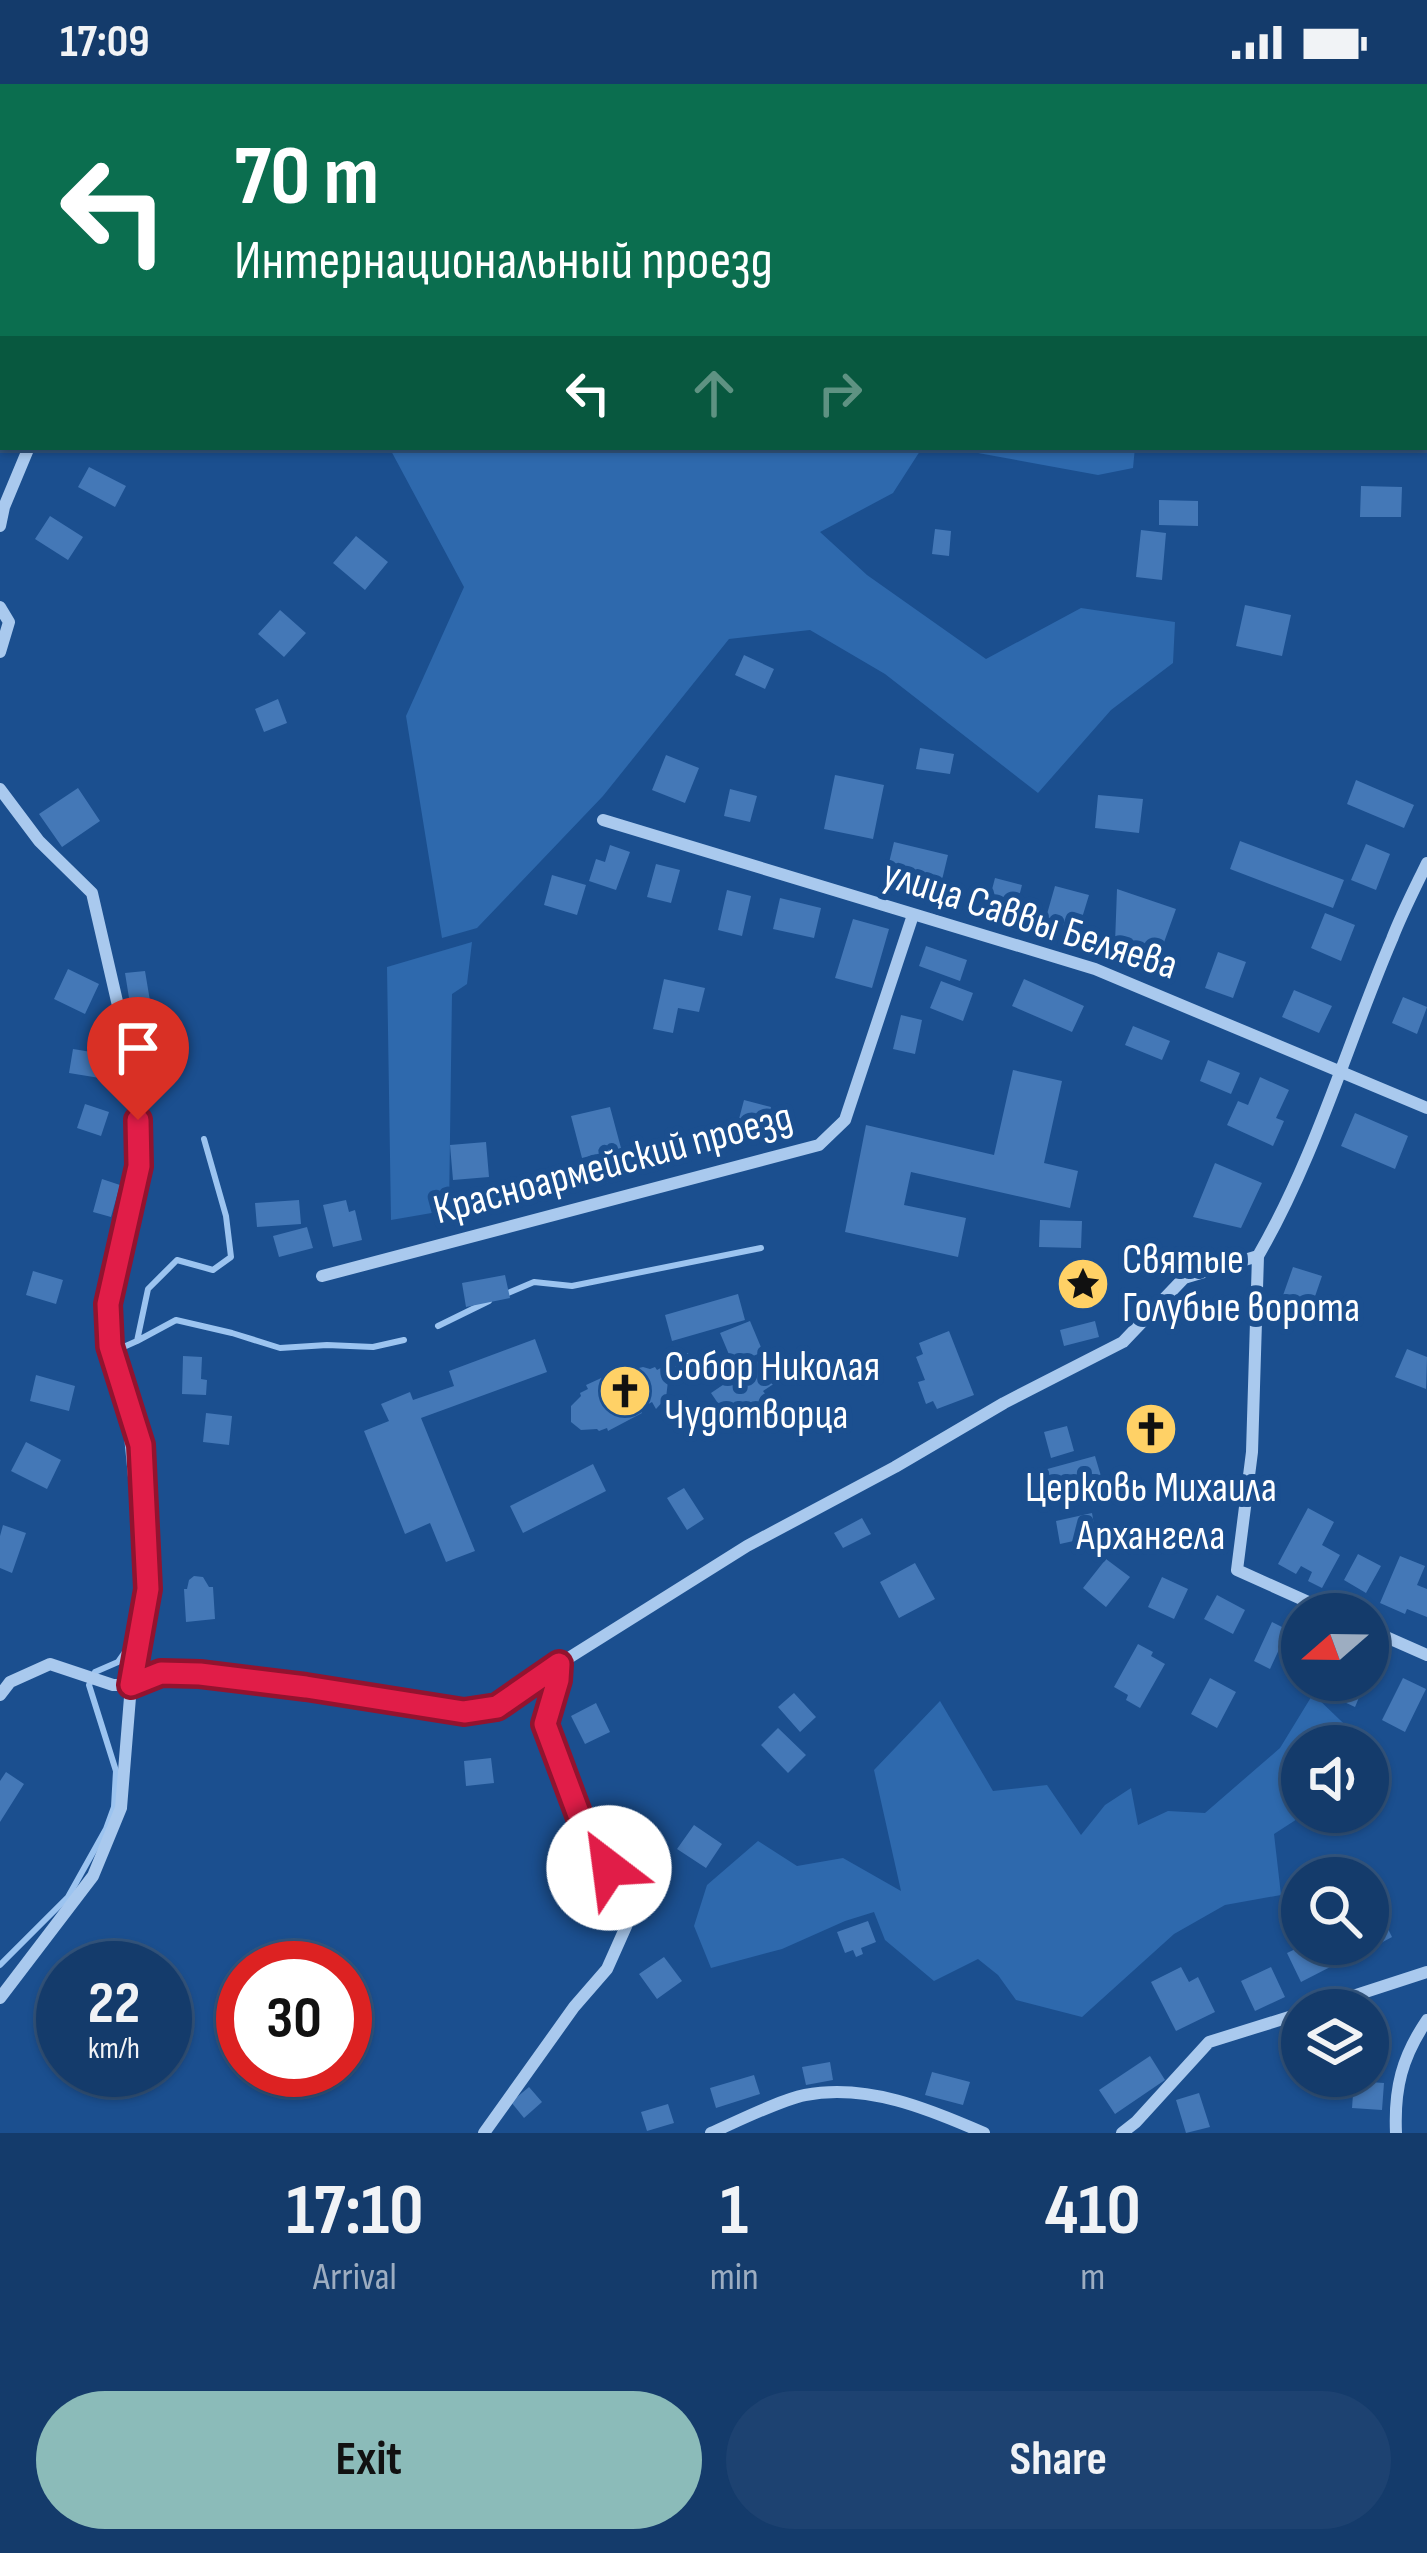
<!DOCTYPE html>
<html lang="en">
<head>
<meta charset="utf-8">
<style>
  :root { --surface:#143b6b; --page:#1d4271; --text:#f1f3f6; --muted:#9dadc1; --line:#33557e; --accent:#8bbbb9 }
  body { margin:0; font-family:"Sofia Sans Condensed",sans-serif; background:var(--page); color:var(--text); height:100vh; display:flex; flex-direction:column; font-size:45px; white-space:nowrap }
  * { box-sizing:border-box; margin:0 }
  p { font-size:39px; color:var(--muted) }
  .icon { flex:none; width:66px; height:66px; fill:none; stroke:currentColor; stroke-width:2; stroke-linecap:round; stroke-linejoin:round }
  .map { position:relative; height:2049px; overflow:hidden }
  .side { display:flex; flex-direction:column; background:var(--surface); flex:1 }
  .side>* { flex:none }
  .banner { position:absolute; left:0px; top:0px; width:1428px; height:366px; box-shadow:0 3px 9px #0004,0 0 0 3px var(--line); background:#0b6e4f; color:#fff; overflow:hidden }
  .needle { width:78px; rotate:250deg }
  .controls { position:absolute; left:1281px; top:1509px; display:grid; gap:24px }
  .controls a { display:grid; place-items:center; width:108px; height:108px; border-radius:50%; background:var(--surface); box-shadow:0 3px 9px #0004,0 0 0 3px var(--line); font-size:60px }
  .speed { position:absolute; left:36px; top:1857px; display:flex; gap:24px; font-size:60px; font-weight:700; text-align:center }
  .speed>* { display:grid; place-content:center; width:156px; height:156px; border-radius:50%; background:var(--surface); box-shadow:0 3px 9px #0004,0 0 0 3px var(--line); line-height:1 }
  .speed small { font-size:30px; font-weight:400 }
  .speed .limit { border:18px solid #d22; background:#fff; color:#111 }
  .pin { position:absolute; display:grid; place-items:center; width:102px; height:102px; color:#fff; margin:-123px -51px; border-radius:50% 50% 50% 0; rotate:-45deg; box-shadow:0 0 12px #0007 }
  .pin .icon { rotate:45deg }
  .me { position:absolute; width:132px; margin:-66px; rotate:330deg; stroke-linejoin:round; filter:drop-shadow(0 0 9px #0008) }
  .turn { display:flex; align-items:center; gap:42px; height:252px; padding:0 36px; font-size:54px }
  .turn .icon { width:156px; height:156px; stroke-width:2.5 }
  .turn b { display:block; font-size:84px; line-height:102px }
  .lanes { display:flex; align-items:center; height:114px; padding:0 36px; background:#0003; justify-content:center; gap:60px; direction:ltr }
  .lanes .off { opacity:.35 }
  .eta { display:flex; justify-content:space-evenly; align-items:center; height:204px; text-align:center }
  .eta b { font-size:72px; font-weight:700; line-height:84px }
  .cta { display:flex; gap:24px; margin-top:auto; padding:24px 36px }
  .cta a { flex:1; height:138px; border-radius:72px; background:var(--accent); color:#111; font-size:48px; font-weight:700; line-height:138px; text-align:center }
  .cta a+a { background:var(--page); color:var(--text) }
  .status { display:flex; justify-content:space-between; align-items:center; height:84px; padding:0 60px; background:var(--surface); direction:ltr }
  .status svg { height:33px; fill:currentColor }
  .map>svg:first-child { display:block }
  .green { fill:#2e69ad }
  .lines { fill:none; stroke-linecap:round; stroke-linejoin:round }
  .stream { stroke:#9cc4f0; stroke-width:6 }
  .building { fill:#4478b7 }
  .street { stroke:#a9c9ee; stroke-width:12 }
  .route-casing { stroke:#92132f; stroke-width:30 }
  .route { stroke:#e11d48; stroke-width:21 }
  .labels { text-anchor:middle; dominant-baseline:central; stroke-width:12; stroke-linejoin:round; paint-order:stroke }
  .street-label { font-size:42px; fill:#fff; stroke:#1b4f8f }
  .poi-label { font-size:42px; fill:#fff; stroke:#1b4f8f; text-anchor:start }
</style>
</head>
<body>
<div class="status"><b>17:09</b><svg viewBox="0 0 49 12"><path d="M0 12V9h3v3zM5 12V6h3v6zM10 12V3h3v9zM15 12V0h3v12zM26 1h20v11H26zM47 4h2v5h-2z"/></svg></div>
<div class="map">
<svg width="1427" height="2049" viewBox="0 0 1427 2049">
  <rect width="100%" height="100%" fill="#1b4f8f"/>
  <path class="green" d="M389,363H1135L1133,384L1098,391L978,369L920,367L893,409L820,448L867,491L986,575L1081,524L1175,538L1173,579L1111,626L1038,709L885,590L810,546L729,555L603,712L477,844L442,854L406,632L464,503Z
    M472,858L467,900L452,910L449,1126L391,1136L387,883Z
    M1313,1610L1365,1660L1302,1662V1728H1308L1274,1750L1281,1811L1225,1821L1174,1850L1082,1933L1016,1916L998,1891L978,1875L934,1897L885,1856L874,1828L845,1837L782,1865L711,1884L694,1842L707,1801L758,1757L797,1782L843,1774L901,1807L874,1686L940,1617L993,1707L1047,1701L1081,1751L1105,1721L1131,1704L1138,1741L1168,1727L1205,1729L1280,1664Z"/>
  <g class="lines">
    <path class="stream" d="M501,1212L534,1198L572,1202L761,1164
      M438,1242L489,1217
      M137,1257L176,1236L232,1249L280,1264L327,1261L373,1263L404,1256
      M119,1265L137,1257L148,1205L177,1176L213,1186L231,1173L226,1132L204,1055
      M0,1881L68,1813L106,1745L114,1723L116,1687L89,1601L95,1588L118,1578L132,1558L142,1506L127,1352L102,1272L107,1271"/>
  </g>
  <path class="building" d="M89,383L126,402L115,423L78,403Z
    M1361,402L1402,403L1401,433H1360Z
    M1159,416L1198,417V442L1159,441Z
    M50,432L83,453L68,476L35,455Z
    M935,445L951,447L949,472L932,470Z
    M1141,446L1166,449L1162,496L1136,493Z
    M356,452L388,478L365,506L333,479Z
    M1245,521L1291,531L1282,572L1236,562Z
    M280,526L306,549L284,573L258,550Z
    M744,571L774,585L765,605L735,591Z
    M278,615L287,639L264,648L255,625Z
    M920,664L954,670L950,690L916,685Z
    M666,671L699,684L685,719L652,706Z
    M835,691L884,701L873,755L824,745Z
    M1356,696L1414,721L1404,744L1347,720Z
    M78,704L100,737L62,763L39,730Z
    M730,705L757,712L750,738L724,732Z
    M1098,711L1143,715L1139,749L1095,744Z
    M1240,757L1344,796L1333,824L1230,785Z
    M894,758L948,771L941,800L887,787Z
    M1366,760L1390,770L1376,806L1351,796Z
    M610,761L630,768L616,806L589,797L596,775L605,778Z
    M656,780L680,786L671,819L647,813Z
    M552,791L586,801L577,831L544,821Z
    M995,794L1022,801L1015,828L988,821Z
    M1055,802L1089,811L1078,847L1045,837Z
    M1117,805L1176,825L1158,875L1115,859Z
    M727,806L751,812L742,852L718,846Z
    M780,814L821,824L814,854L773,845Z
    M1325,829L1355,841L1341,877L1311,864Z
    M853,835L889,845L872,904L835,894Z
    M926,862L967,876L960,897L919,882Z
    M1218,868L1246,878L1233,914L1205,904Z
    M68,885L99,900L85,930L54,915Z
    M145,887L150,917L130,920L125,889Z
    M664,895L705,904L699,928L678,924L673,949L653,945Z
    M1024,895L1084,922L1072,948L1012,922Z
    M941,897L973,909L963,937L930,924Z
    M1294,906L1332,922L1319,949L1282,933Z
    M1403,913L1427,923L1417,950L1392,939Z
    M901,931L922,936L915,970L893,965Z
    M1133,942L1170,957L1162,976L1125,961Z
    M73,965L116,972L112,996L69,989Z
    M1208,976L1240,989L1231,1010L1200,997Z
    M1013,986L1062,997L1044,1079L1078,1087L1070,1124L911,1088L904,1121L966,1134L958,1173L845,1148L866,1041L994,1071Z
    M1260,993L1289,1006L1276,1034L1284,1037L1273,1062L1227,1041L1238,1017L1248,1021Z
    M744,1016L771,1023L762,1057L735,1050Z
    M85,1020L109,1028L101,1052L77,1044Z
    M610,1023L621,1064L582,1074L571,1032Z
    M1355,1029L1408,1052L1395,1085L1341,1062Z
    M486,1058L489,1093L453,1096L450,1061Z
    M607,1074L612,1097L572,1107L566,1084Z
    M1215,1079L1262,1099L1241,1144L1193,1133Z
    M102,1095L120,1101L111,1133L93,1128Z
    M299,1116L301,1140L257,1143L255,1119Z
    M346,1116L349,1128L355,1126L362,1156L333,1163L323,1121Z
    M1040,1136L1082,1137L1081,1164L1039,1163Z
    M307,1143L313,1164L279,1173L273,1152Z
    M1293,1183L1322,1192L1310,1227L1281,1217Z
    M33,1187L63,1196L56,1220L26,1211Z
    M505,1191L510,1214L466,1223L462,1199Z
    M738,1210L745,1236L672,1257L665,1231Z
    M750,1237L763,1268L733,1280L720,1249Z
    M1095,1237L1099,1253L1064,1262L1060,1246Z
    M949,1247L974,1311L937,1325L933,1317L926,1320L918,1298L925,1296L916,1273L923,1270L919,1259Z
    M535,1255L547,1288L421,1334L475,1467L446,1478L430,1439L405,1450L364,1347L389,1337L381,1320L410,1308L413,1316L454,1302L449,1287Z
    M1407,1265L1427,1273L1426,1305L1395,1293Z
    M688,1269L695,1284L668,1297L666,1314L656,1325L652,1318L639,1325L642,1329L608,1347L607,1344L599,1347L597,1345L581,1346L571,1338V1322L581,1312L580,1309L588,1305L586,1301L621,1285L622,1288L643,1283L650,1285L655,1283L657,1286Z
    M183,1272L202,1273L201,1295L207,1296L206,1311L182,1310Z
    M766,1272L781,1295L763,1307L769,1315L745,1331L739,1323L726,1331L711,1309Z
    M36,1291L75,1302L69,1327L30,1317Z
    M206,1329L232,1332L229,1361L203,1358Z
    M1146,1330L1165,1338L1156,1359L1137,1351Z
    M1067,1342L1074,1367L1051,1374L1044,1348Z
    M26,1358L61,1376L47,1405L11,1387Z
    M1095,1372L1106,1409L1085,1415L1083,1409L1049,1418L1040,1387Z
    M593,1380L606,1407L523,1449L510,1422Z
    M684,1404L704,1435L687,1446L667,1414Z
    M1308,1424L1334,1438L1322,1461L1340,1471L1322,1504L1308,1497L1312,1488L1301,1482L1296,1490L1278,1480Z
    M1092,1429L1096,1452L1060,1460L1056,1437Z
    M862,1434L871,1450L843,1464L834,1449Z
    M3,1441L26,1449L12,1489L0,1484V1452Z
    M1358,1470L1381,1482L1366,1509L1344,1496Z
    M1400,1472L1425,1482L1417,1501L1427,1505V1533L1407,1525L1405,1530L1380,1519Z
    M1106,1475L1130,1493L1106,1523L1083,1504Z
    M915,1479L935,1515L899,1534L880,1498Z
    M194,1492L203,1493L209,1503H213L215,1535L186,1538L184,1505H187L189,1496Z
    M1162,1493L1188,1505L1174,1535L1148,1523Z
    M1217,1511L1245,1526L1233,1550L1204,1535Z
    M1272,1538L1288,1546L1270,1585L1254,1577Z
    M1302,1549V1594L1284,1586Z
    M1138,1560L1153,1568L1151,1572L1165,1580L1140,1624L1126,1616L1128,1611L1114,1603Z
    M1210,1594L1236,1608L1217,1644L1191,1630Z
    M1403,1594L1426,1605L1405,1648L1382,1636Z
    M1333,1596H1345L1363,1604L1355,1623L1327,1610Z
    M794,1609L816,1633L800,1648L778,1623Z
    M596,1619L610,1648L585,1660L571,1632Z
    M778,1644L806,1671L788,1689L761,1661Z
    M491,1674L494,1699L466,1702L464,1677Z
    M6,1688L24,1700L0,1738V1697Z
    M694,1741L722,1760L706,1784L677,1765Z
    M1383,1835L1392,1853L1364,1868L1360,1860H1368V1843Z
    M868,1837L876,1858L861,1864L863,1870L856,1873L853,1866L845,1869L837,1848Z
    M1306,1860L1312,1871L1327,1863L1336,1880L1301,1898L1287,1869Z
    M664,1873L682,1897L657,1915L639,1890Z
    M1181,1883L1189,1898L1198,1893L1215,1928L1176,1947L1151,1898Z
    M1271,1883L1285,1913L1255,1927L1241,1897Z
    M1150,1972L1165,1996L1115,2030L1099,2006Z
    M830,1978L833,1996L806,2001L802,1983Z
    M932,1988L970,1998L963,2021L925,2011Z
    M754,1991L760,2010L716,2024L710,2004Z
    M1354,1997L1384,1999L1382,2026L1352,2024Z
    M529,2003L542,2018L524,2034L511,2018Z
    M1199,2009L1210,2043L1186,2049L1176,2016Z
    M668,2020L674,2039L647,2047L641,2028Z"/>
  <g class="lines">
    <path class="street" d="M400,3L402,0
      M0,442L4,423L29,363
      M0,523L9,538L0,568
      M0,705L39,757L92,809L134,991L139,1082L108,1220L110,1262L141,1361L148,1505L131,1601L121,1724L93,1792L0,1914
      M603,736L1095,885L1427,1024
      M1258,1172L1252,1368L1237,1486L1335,1530
      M322,1192L819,1061L845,1036L913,831
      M1368,1545L1427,1571
      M0,1611L10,1598L50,1580L113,1601H131L161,1589L200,1590L464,1628L497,1623L559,1580L747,1462L895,1383L1004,1319L1123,1258L1184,1194L1258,1172C1316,1072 1347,960 1392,855C1402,829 1415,804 1427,779
      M1310,1926L1427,1888
      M484,2049L574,1923L607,1885L632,1829L583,1742L545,1640L558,1596L559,1580
      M711,2049C736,2038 780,2016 805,2011C867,1999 929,2025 984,2049
      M1122,2049L1136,2038L1209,1958L1302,1929
      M1396,2049C1394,2004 1402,1973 1427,1936"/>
  </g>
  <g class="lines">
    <g class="route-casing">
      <path id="route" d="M138,1036L139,1082L108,1220L110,1262L141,1361L148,1505L131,1601L161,1589L200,1590L306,1603L464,1628L497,1623L559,1580L558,1596L545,1640L583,1742L609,1784"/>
    </g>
    <use href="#route" class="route"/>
  </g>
  <defs>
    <g id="sight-disc" transform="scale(2.7)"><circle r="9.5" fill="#ffd166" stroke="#1b4f8f"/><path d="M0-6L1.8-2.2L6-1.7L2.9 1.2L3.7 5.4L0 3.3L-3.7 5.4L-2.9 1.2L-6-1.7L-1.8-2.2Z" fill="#111"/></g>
    <g id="church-disc" transform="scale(2.7)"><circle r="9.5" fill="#ffd166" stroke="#1b4f8f"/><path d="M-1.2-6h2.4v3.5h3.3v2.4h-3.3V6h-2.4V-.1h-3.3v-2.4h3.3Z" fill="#111"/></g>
  </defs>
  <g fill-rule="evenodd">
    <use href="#sight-disc" x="1083" y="1200"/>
    <use href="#church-disc" x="625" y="1307"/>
    <use href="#church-disc" x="1151" y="1345"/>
  </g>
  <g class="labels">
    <g class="street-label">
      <text transform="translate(1030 836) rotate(18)">улица Саввы Беляева</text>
      <text transform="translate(613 1080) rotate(-15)">Красноармейский проезд</text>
    </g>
    <g class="poi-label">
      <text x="1122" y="1176">Святые<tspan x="1122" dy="48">Голубые ворота</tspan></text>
      <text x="664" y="1283">Собор Николая<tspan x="664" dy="48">Чудотворца</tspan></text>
      <text x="1151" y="1404" text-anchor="middle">Церковь Михаила<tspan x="1151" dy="48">Архангела</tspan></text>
    </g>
  </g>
</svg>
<div class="controls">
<a><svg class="needle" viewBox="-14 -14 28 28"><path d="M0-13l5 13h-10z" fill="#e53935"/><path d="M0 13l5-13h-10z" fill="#9dadc1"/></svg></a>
<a><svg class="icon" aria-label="sound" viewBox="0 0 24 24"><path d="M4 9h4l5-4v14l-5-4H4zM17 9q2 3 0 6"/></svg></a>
<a><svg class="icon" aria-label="search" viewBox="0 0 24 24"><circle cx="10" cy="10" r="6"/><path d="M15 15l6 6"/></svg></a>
<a><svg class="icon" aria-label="layers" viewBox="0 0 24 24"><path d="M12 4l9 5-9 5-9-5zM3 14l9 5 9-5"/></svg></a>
</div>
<div class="speed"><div>22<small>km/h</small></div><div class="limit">30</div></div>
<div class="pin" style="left:138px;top:1036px;background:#d93025"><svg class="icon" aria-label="arrive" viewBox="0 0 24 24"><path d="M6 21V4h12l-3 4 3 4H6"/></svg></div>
<svg class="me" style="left:609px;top:1784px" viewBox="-20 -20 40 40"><circle r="19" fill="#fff"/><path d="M0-13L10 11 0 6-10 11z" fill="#e11d48"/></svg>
<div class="banner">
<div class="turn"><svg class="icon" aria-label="left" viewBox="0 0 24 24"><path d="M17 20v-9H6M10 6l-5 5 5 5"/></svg><div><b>70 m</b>Интернациональный проезд</div></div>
<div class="lanes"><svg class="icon" aria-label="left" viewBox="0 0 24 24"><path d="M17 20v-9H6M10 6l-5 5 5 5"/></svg><svg class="icon off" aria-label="ahead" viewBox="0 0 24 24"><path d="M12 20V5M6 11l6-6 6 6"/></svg><svg class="icon off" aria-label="right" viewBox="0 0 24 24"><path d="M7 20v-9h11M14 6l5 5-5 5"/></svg></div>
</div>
</div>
<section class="side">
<div class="eta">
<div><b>17:10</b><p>Arrival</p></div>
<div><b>1</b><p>min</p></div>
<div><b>410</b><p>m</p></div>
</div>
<div class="cta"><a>Exit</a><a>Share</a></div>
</section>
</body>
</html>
